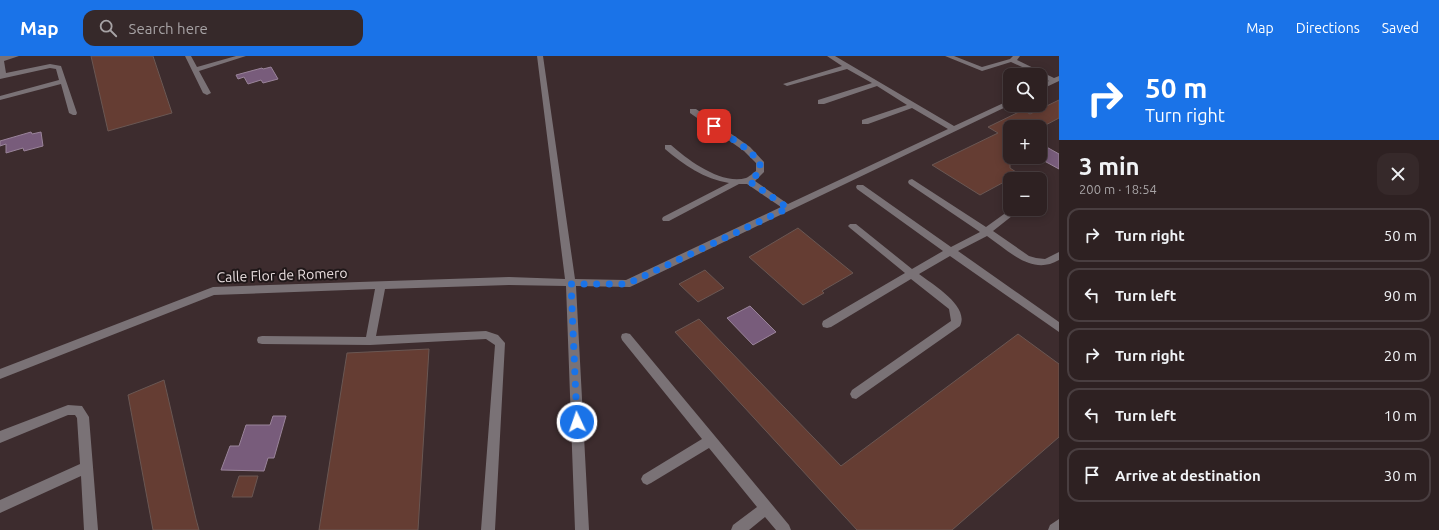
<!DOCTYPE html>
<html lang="en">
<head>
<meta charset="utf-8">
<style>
  :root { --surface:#2e2122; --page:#36292a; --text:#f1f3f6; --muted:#a7a3a5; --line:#493e40; --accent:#1a73e8 }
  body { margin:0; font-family:Ubuntu,sans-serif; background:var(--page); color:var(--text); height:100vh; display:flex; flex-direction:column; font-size:15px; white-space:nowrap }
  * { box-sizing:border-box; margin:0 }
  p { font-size:13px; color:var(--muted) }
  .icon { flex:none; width:22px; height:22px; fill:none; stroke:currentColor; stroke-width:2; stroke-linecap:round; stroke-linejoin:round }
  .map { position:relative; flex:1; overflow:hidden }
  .details { display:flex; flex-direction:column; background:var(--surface); width:380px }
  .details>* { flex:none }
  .guide { background:#1a73e8; color:#fff; overflow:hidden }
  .fabs { position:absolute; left:1003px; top:12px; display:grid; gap:8px }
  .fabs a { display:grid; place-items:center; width:44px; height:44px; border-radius:8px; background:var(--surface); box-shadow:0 2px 10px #0003,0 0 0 1px var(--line); font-size:20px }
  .pin { position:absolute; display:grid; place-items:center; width:34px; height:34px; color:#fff; margin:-17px; border-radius:8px; box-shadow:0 2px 6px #0006 }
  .me { position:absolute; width:44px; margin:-22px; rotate:357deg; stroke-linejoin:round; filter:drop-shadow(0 0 3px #0008) }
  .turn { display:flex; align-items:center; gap:14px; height:84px; padding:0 20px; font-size:18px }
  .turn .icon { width:52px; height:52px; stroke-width:2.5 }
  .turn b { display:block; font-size:28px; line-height:34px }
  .round { display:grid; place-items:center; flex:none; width:42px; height:42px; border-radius:12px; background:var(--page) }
  .head { display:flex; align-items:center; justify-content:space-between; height:68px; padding:0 20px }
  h1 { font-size:24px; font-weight:600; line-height:30px }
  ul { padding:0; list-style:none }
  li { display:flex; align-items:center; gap:12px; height:54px; margin:0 8px 6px; padding:0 12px; border:2px solid var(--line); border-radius:12px }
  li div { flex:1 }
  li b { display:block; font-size:15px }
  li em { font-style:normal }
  header { display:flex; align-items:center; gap:24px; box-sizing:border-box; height:56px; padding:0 20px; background:var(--accent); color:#fff }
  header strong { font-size:19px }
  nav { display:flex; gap:22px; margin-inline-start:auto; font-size:14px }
  .search { width:280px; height:36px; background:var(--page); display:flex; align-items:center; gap:10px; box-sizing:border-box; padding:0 14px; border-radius:12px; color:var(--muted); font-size:15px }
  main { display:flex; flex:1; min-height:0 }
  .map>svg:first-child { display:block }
  .water { fill:#785c7b; stroke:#9a849a }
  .building { fill:#653d33; stroke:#6a5753 }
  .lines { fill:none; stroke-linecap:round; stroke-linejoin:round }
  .minor { fill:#7a7276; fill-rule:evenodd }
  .route { stroke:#1a73e8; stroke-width:7; stroke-dasharray:0 12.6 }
  .labels { text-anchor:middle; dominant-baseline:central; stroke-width:4; stroke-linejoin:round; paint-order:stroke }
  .street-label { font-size:14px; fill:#ebe0e1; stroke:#1f1718 }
</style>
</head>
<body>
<header>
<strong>Map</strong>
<div class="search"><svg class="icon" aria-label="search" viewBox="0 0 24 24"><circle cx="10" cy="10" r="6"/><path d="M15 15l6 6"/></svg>Search here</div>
<nav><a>Map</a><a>Directions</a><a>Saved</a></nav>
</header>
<main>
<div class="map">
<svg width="1059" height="474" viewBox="0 0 1059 474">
  <rect width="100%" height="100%" fill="#3d2c2e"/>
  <path class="water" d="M271,11L278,23L263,27L261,24L248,28L244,21L238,23L236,19L262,12L263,13Z
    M31,76L32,78L41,76L43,90L24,95L23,92L6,97V88L0,90V85Z
    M1043,89L1059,98V113L1037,101H1040V90Z
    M750,250L776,276L753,289L727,262Z
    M273,360H286L274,402H268L264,415L221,414L230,390H239L246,369H270Z"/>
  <path class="building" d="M91,0H153L172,57L108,75Z
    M1059,44V62L1040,72L1010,71V112L1019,118L980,139L932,109L998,77L988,71L1023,54L1030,58Z
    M798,172L853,217L822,235L824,237L803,249L749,201Z
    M705,214L724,232L698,246L679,228Z
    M699,263L841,410L1018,278L1059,308V381L952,474H857L675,276Z
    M429,293L418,474H319L347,297Z
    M164,324L196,463L199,474H153L128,339Z
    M239,420H258L252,441H232Z"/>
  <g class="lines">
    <path class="minor" d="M0,0H19L4,5L6,17L50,8L61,10L77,57L76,59H73L69,57L61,28L0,44V40L59,24L56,13L50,12L0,23Z
      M185,0H191L197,11L236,0H246L199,15L211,37L207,39L203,37Z
      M537,0H543L575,223L626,224L781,151L747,128H739L669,165H663L662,163L663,161L729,127C704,123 684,109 665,93V89H671C688,104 721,129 746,122C749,121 753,117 756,115V107L744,95L690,57V53H696L750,91L764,106V116L755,125L788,148L948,73L912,52L868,68H862V64L907,49L877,30L824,48H818V44L872,27L847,13L787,30L783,28L842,10L827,0H835L954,70L1010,44V49L630,231L576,230L589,474H575L566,230L509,229L385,233L376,280L486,275L498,279L505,287L495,474H481L495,289L486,283L370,289L262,288L258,287L257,284L258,281L262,280L366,281L375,233L214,239L0,323V313L213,231L509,221L565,223Z
      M945,0H954L982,11L1010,3L1013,0H1020L1017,4L1054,22L1059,20V25L1040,34V29L1049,25L1040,19L1011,6L982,15Z
      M912,123L986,171L1011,153H1021L993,175L1029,200L1036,202L1045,203L1059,196V204C1032,220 1009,195 987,180L958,195L1059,266V276L950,200L919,218C932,228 970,250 960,270L856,343L852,342L850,338L852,334L951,265L949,253L911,223L831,271L827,272L823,271L822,268L823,265L905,217L850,172L848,170L850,168H856L912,213L943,195L857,133L856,131L857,129H863L951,191L980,176L909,128L908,126L909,124Z
      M1043,132L1047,135L1040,140V133Z
      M626,277L630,278L789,469L791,474H776L765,461L749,474H731L733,469L757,451L709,392L651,427L647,429L643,427L641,423L643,419L702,383L622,284L621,281L622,278Z
      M68,349L82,350L89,361L98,474H84L81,420L0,457V444L80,408L77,362L75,359H68L0,387V375Z
      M1059,463V474H1048L1050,469Z"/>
  </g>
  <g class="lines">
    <path class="route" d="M577,366L571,228H627L788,152L749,125L760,116V106L747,93L714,70"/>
  </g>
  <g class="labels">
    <g class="street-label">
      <text transform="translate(282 219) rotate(-2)">Calle Flor de Romero</text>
    </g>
  </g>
</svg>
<div class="fabs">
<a><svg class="icon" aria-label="search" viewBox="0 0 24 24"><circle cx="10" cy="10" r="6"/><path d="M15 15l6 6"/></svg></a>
<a>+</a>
<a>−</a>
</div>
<div class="pin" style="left:714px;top:70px;background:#d93025"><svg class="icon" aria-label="arrive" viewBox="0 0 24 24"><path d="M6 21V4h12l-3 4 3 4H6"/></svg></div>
<svg class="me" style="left:577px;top:366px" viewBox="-20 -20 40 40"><circle r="17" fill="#1a73e8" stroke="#fff" stroke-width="3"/><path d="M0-11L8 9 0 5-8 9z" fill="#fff"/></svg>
</div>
<section class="details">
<div class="guide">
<div class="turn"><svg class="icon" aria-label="right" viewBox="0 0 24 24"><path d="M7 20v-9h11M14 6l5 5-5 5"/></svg><div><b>50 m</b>Turn right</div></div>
</div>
<div class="head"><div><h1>3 min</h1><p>200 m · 18:54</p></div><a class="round"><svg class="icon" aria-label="close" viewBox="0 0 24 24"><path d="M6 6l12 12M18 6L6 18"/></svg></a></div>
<ul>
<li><svg class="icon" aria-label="right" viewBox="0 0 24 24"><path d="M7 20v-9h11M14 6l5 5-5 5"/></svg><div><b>Turn right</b></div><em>50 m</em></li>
<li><svg class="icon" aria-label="left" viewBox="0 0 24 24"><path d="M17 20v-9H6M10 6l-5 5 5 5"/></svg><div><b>Turn left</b></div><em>90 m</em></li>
<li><svg class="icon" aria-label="right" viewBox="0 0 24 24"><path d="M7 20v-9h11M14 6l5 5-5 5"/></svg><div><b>Turn right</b></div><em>20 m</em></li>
<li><svg class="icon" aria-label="left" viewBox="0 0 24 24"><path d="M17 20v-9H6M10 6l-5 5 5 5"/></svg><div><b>Turn left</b></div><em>10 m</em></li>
<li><svg class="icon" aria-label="arrive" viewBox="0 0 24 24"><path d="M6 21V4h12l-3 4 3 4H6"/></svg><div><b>Arrive at destination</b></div><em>30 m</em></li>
</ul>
</section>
</main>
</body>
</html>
